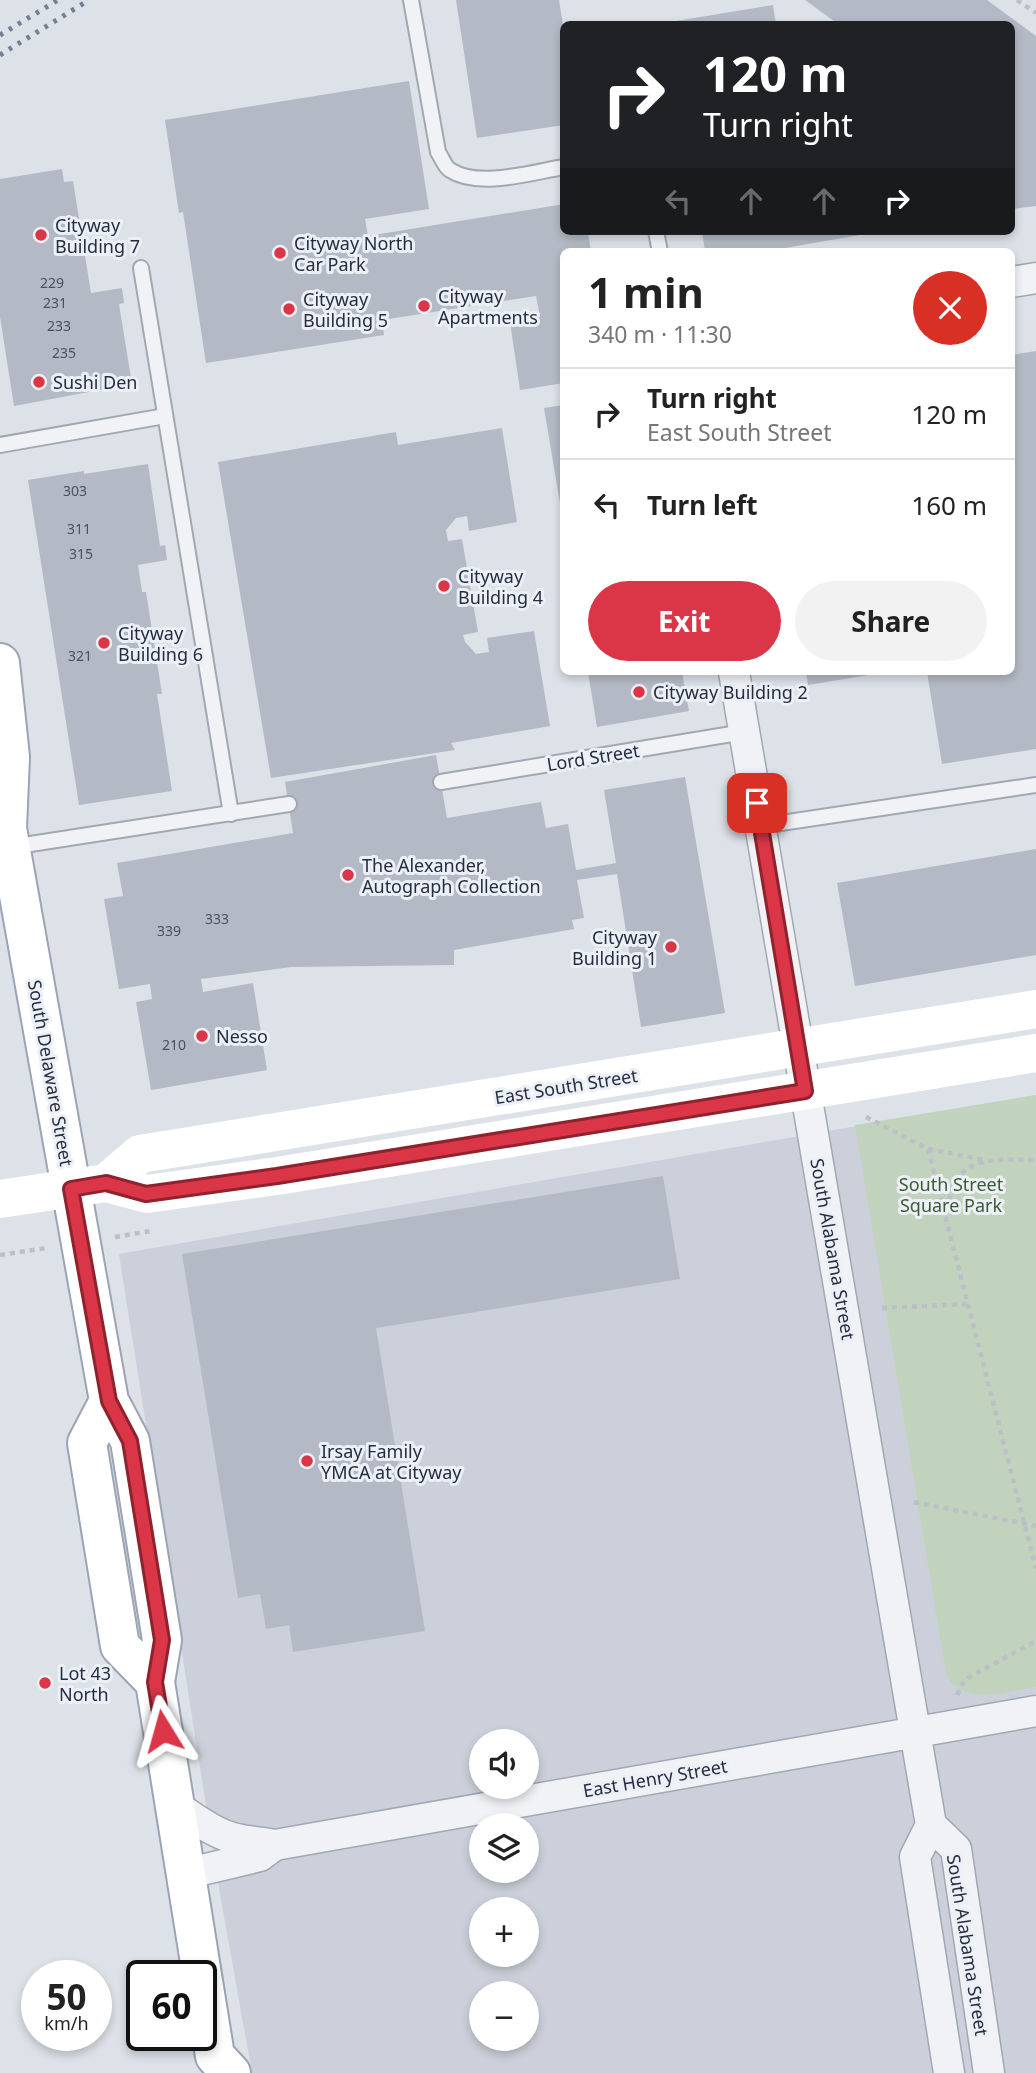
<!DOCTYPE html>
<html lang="en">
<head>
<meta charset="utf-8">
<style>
  :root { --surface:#fff; --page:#f2f2f2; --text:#222; --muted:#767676; --line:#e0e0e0; --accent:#da3647 }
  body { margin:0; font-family:"Noto Sans",sans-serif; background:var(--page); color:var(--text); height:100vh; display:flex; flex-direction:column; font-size:26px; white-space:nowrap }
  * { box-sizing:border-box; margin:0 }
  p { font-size:23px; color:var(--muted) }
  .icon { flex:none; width:38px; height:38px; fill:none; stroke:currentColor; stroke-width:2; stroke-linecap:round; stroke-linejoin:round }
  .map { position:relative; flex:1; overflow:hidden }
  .details { position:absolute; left:560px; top:248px; width:455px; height:427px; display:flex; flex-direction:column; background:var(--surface); border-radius:10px; box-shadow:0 4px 10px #0003 }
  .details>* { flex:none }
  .guide { position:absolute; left:560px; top:21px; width:455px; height:214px; border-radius:10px; box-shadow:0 4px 10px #0003; background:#202124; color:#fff; overflow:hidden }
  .buttons { position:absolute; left:469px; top:1729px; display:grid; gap:14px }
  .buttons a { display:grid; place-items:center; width:70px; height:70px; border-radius:50%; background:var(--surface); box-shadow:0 4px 10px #0003; font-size:35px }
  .speed { position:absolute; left:21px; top:1960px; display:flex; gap:14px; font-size:35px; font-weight:700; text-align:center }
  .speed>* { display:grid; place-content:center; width:91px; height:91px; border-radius:50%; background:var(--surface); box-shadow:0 4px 10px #0003; line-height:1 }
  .speed small { font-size:18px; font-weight:400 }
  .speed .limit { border:4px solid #111; border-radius:10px; background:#fff; color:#111 }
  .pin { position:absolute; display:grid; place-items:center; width:60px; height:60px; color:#fff; margin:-30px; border-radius:14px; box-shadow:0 4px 10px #0006 }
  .me { position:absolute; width:77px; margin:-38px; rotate:352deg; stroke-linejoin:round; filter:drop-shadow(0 0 5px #0008) }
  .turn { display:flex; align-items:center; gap:24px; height:147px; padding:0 28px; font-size:32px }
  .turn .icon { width:91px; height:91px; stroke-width:2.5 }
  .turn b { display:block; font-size:49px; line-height:60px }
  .lanes { display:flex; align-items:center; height:66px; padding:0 28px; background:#0003; justify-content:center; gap:35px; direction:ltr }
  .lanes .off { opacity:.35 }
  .round { display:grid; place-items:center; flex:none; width:74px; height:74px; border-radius:37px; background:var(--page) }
  .summary { display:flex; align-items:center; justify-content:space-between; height:119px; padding:0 28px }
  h1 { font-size:42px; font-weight:700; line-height:52px }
  .button { display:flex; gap:14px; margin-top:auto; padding:14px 28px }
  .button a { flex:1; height:80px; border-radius:42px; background:var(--accent); color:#fff; font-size:28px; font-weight:700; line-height:80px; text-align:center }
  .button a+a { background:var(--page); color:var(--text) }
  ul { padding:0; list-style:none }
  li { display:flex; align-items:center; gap:21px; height:91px; padding:0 28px; border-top:2px solid var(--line) }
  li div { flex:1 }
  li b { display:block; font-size:26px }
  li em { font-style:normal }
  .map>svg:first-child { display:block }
  .built { fill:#cbd0da; fill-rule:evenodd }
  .green { fill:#c2d3bd }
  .building { fill:#b4bac5 }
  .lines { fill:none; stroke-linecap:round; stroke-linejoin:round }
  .service-casing { stroke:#a2a8b2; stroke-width:18 }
  .minor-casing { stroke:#a2a8b2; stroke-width:33 }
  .primary-casing { stroke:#9ba4b5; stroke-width:42 }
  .path { stroke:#bbbfc7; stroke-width:4.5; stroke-dasharray:5 5; stroke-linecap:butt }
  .service { stroke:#f0f2f6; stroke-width:14 }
  .minor { stroke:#f0f2f6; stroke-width:30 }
  .secondary { stroke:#fff; stroke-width:38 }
  .primary { stroke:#fff; stroke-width:38 }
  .rail { stroke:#757f93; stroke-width:5; stroke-dasharray:3.5 7; stroke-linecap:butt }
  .route-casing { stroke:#8e232e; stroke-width:18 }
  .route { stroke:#da3647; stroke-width:12 }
  .poi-dot { fill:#da3647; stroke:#ecf0f6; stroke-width:2.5 }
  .labels { text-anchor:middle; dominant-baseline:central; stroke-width:6; stroke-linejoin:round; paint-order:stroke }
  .number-label { font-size:14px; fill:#495161 }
  .poi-label { font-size:18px; fill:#252e40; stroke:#ecf0f6; text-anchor:start }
  .street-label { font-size:18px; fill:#252e40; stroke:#ecf0f6 }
  .park-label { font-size:18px; fill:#385d31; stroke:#ecf0f6 }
</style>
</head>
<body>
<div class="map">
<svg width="1036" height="2073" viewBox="0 0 1036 2073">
  <rect width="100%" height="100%" fill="#dde1e8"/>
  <path class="built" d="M1036,1095V2073H252L220,1894L119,1254ZM481,1741H527V1787H481ZM481,1825H527V1871H481ZM481,1909H527V1955H481ZM481,1993H527V2039H481Z"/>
  <path class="green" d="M1036,1095V1687C1008,1691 962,1708 946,1674L855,1125Z"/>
  <path class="building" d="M456,0H559L564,31V125L477,138Z
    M805,0H987L1036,36V206L1012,209V24H838Z
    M773,5L776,24H676V21Z
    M409,81L429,209L365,219L368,236L564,204V231H588L591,252H564V383L520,390L510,322L540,317L536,296L382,320L384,335L206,363L183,212L179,213L165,120Z
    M62,169L64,182L73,181L91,293L122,288L124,303L119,304L132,384L14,406L0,317V179Z
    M702,231H877V232L762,252H705Z
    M1036,351V749L942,764L927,672H1012V355Z
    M564,405V515H562L544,408Z
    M502,428L517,522L469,531L467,516L456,518L446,530L448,541L462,539L478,632L463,635L465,642L476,654L489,652L487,638L534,631L550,726L451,743L455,750L271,778L218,462L396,432L398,445Z
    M148,464L160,546L165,545L167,560L138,565L142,592H146L162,694H157L172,791L79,805L28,480L84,471V474Z
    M588,672H682L689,711L597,727Z
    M806,672H881V673L808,685Z
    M436,755L447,818L541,802L546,828L568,824L576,870L616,863L604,790L685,777L725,1013L641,1027L617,874L577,880L584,918L572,920L574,929L454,950V965L291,967L201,979L203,992L253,983L267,1070L151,1090L136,1002L152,999L150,984L119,989L104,899L123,896L117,863L293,833L285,782Z
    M1036,849V955L855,986L837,883Z
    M663,1176L680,1279L376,1328L425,1631L293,1652L289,1625L266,1629L260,1594L238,1598L182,1254Z"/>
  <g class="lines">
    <g class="service-casing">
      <path id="service" d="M411,0L438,152C442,158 445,167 450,170C479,189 532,172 564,167
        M656,231L660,252
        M141,268L231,814
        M0,445L165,416
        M441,782L744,732
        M761,826L1036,785
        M11,847L289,804"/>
    </g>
    <g class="minor-casing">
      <path id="minor" d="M1012,282L1036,278
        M734,672L931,1825L956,1849L989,2073
        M174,1805C193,1817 214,1834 237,1839C249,1842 262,1842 275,1845L1036,1711
        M931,1825L915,1857L949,2073
        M185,1874L260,1856L275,1845"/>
    </g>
    <g class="primary-casing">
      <path id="primary" d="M0,663L10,757L7,828L109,1401L130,1441L162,1640L155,1682L215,2056L231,2073
        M109,1401L87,1443L120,1646L155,1682"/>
    </g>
    <path class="path" d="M1017,0L1036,13
      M866,1117L928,1149L985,1160
      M928,1149L1036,1569
      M947,1210C955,1153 991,1160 1036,1160
      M115,1237L151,1231
      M0,1255L47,1248
      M882,1308L969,1304
      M914,1502L1036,1526
      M957,1695L963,1683L971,1676L1036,1641"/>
    <use href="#service" class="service"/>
    <use href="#minor" class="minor"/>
    <path class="secondary" d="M106,1183L140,1154L1036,1009
      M0,1199L106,1183L147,1194L277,1176L1036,1053"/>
    <use href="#primary" class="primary"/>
    <path class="rail" d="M0,35L58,0
      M0,55L89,0"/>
  </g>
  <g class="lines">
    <g class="route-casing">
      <path id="route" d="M163,1731L155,1682L162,1640L130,1441L109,1401L71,1189L106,1183L146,1194L277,1176L805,1091L757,803"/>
    </g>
    <use href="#route" class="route"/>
  </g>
  <g class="poi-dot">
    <circle cx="41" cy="235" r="7"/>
    <circle cx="280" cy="253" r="7"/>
    <circle cx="424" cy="306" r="7"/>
    <circle cx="289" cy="309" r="7"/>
    <circle cx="39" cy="382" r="7"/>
    <circle cx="444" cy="586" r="7"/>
    <circle cx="104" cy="643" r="7"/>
    <circle cx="639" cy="692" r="7"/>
    <circle cx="348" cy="875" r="7"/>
    <circle cx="671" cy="947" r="7"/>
    <circle cx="202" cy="1036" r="7"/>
    <circle cx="307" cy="1461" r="7"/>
    <circle cx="45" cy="1683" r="7"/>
  </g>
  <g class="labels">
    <g class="number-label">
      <text x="52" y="282">229</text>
      <text x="55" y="302">231</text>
      <text x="59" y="325">233</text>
      <text x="64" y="352">235</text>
      <text x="75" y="490">303</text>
      <text x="79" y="528">311</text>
      <text x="81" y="553">315</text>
      <text x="80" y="655">321</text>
      <text x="217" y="918">333</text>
      <text x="169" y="930">339</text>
      <text x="174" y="1044">210</text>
    </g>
    <g class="poi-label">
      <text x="55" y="225">Cityway<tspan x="55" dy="21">Building 7</tspan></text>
      <text x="294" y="243">Cityway North<tspan x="294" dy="21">Car Park</tspan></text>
      <text x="438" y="296">Cityway<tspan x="438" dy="21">Apartments</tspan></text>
      <text x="303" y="299">Cityway<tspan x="303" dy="21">Building 5</tspan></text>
      <text x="53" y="382">Sushi Den</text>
      <text x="458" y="576">Cityway<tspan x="458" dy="21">Building 4</tspan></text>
      <text x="118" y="633">Cityway<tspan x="118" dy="21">Building 6</tspan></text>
      <text x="653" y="692">Cityway Building 2</text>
      <text x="362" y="865">The Alexander,<tspan x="362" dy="21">Autograph Collection</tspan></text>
      <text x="657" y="937" text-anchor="end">Cityway<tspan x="657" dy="21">Building 1</tspan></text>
      <text x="216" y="1036">Nesso</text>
      <text x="321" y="1451">Irsay Family<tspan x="321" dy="21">YMCA at Cityway</tspan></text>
      <text x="59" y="1673">Lot 43<tspan x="59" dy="21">North</tspan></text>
    </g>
    <g class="street-label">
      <text transform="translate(593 757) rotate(-9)">Lord Street</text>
      <text transform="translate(51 1073) rotate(80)">South Delaware Street</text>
      <text transform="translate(566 1086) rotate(-9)">East South Street</text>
      <text transform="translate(833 1249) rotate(80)">South Alabama Street</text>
      <text transform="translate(655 1778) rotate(-10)">East Henry Street</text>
      <text transform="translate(968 1945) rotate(81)">South Alabama Street</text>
    </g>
    <g class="park-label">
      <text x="951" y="1184">South Street<tspan x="951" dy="21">Square Park</tspan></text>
    </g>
  </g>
</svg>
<div class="buttons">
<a><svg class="icon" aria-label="sound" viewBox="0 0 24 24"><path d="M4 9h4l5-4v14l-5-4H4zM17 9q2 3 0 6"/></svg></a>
<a><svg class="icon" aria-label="layers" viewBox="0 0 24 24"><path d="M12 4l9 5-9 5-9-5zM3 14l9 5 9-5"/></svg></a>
<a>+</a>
<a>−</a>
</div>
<div class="speed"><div>50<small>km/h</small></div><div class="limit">60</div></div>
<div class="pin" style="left:757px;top:803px;background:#d93025"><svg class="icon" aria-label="arrive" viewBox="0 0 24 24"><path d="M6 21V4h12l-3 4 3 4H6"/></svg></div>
<svg class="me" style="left:163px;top:1731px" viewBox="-20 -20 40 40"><path d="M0-17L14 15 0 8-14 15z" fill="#da3647" stroke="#fff" stroke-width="4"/></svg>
<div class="guide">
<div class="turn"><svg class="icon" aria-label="right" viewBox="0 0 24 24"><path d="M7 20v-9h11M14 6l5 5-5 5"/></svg><div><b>120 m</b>Turn right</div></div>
<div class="lanes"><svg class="icon off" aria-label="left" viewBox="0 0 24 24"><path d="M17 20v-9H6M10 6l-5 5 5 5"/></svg><svg class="icon off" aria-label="ahead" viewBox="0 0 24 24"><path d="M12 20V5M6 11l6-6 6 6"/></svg><svg class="icon off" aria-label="ahead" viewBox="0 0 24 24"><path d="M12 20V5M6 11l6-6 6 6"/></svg><svg class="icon" aria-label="right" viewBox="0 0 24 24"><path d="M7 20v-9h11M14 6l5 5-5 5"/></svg></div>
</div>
<section class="details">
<div class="summary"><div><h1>1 min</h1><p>340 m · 11:30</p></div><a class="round" style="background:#d93025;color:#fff"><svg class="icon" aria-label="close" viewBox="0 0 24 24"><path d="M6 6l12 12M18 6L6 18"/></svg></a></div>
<ul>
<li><svg class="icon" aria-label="right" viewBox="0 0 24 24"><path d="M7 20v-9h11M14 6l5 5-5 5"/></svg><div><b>Turn right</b><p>East South Street</p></div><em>120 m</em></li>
<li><svg class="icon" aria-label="left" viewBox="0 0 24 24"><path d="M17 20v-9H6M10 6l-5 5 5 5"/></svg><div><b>Turn left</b></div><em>160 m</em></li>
</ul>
<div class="button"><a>Exit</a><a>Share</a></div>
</section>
</div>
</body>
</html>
